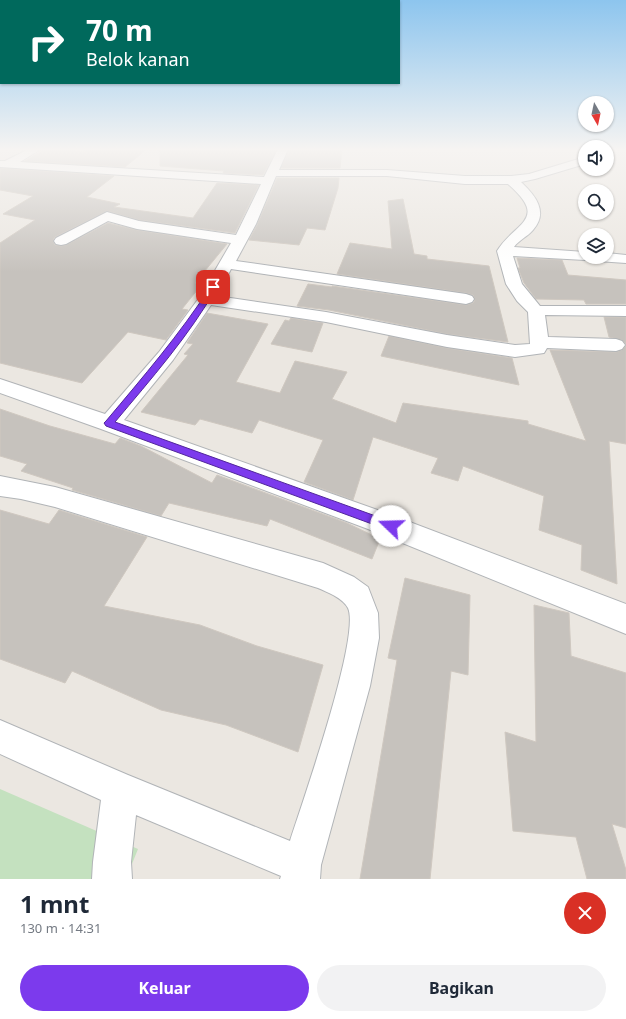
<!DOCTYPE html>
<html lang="id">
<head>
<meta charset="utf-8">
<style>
  :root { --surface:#fff; --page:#f2f2f3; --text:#1f2937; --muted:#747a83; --accent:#7c3aed }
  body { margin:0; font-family:"Noto Sans",sans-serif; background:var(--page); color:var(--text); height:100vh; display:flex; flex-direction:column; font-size:15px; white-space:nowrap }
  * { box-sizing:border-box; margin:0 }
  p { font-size:13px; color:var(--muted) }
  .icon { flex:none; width:22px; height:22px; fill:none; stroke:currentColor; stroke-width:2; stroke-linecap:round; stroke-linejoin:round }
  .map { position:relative; height:879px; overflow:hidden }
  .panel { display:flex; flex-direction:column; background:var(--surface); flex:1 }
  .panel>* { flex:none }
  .top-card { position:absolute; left:0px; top:0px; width:400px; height:84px; box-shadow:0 1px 3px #0004; background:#00695c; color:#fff; overflow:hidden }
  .needle { width:26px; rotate:171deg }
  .controls { position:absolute; left:578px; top:96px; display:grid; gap:8px }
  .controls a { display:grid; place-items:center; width:36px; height:36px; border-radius:50%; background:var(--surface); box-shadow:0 1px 3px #0004; font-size:20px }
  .pin { position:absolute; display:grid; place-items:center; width:34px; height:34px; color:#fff; margin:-17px; border-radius:8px; box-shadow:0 2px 6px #0006 }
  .me { position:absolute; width:44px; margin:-22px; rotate:291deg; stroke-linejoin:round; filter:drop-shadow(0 0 3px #0008) }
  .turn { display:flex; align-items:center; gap:14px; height:84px; padding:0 20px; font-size:18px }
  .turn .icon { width:52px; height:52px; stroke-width:2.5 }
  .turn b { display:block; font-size:28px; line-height:34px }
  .round { display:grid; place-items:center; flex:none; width:42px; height:42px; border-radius:21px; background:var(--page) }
  .overview { display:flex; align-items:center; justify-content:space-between; height:68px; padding:0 20px }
  h1 { font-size:24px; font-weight:700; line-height:30px }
  .button { display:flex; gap:8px; margin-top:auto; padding:8px 20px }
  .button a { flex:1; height:46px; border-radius:24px; background:var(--accent); color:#fff; font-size:16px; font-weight:700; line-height:46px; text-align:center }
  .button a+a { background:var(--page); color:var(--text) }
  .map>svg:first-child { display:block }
  .green { fill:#c4e1bf }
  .building { fill:#c6c2bd; stroke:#cfc8c0 }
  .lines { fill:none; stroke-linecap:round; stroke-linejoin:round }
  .street-casing { stroke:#b1b4b7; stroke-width:2 }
  .street { fill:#fff; fill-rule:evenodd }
  .route { fill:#7c3aed; stroke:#51269a }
</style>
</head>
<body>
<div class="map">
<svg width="626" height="879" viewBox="0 0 626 879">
  <rect width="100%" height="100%" fill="#ebe7e1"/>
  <path class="green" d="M0,789L138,849L126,879H0Z"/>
  <path class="building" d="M45,149L85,152V149H147L125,167L25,161Z
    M160,149H277L263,175L223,173L224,171L160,166Z
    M289,149H342L340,168H281Z
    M0,168L114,176L87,197L120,204L114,207L193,218L217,183L259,185L235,233L139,220L107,211L55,237L53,240L55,245L61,246L66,245L108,223L137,230L227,244L195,283L202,284L182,309L188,310L166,340L128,332L82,383L0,363V243L35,220L3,214L33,196L0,190Z
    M277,178H339L338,188L325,230L307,228L299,245L249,240L257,225Z
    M403,199L414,254L427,256V259L489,266L508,342L447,334L329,310L297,306L308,284L332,287V286L466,305L473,303L475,300L473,295L466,293L337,274L350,243L392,249L388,201Z
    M517,258L562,260L568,275L626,280V304H586L584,300L536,299L524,283L518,268H520Z
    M207,313L268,324L236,382L280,393L295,361L347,372L332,399L396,423L403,403L528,421V424L586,441L550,350L616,352L622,350L626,346V444L609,441L617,584L581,570L582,545L539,530L544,496L463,466L458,481L431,473L438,458L373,437L353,500L304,482L323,440L259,420L252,433L200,419L195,425L141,412L188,355L184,354L193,344L187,343Z
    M604,317H626V344L622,340L609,337Z
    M291,318L323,323L312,352L271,344L285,320L289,321Z
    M389,336L447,348L512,358L519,385L381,356Z
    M0,409L50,426L115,444L120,438L141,446L212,483L217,475L347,523L380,539L372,559L270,519L267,526L169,503L161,516L72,490L73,488L21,471L27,464L0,456Z
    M0,510L49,524L59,510L147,537L104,606L200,625L257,646L323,665L298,752L226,725L161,710L72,671L65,683L0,659Z
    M405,578L470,595L468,675L451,671L430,879H360L397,660L388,658Z
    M534,605L569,613L571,656L626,673V828L612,824L626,870V879H587L576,837L513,831L505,732L536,742Z"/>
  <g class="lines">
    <g class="street-casing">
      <path id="street" d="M29,149H41L20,162L264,177L278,149H288L279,170H387L465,176H511L529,174L585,157V164L535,179L521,182C535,195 549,212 533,230C527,237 519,240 514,247L585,252V257H607V253L626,255V263L597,261L591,259L585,260L513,256L522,284L540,306H626V316L545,315L548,337L616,339L622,341L625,345L622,349L616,351L547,348L544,353L515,357L447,347L326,322L211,305L173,360L124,420L386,513L626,604V634L368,529L101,429L0,393V379L105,414L159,352L199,298L231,243L137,229L108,221L66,244L61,245L56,244L54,241L56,238L107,212L139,221L236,235L261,184L0,167V161H5ZM276,176H387L465,184H508C549,220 516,221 497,251L506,284L517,301L528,312L530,344L515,345L447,335L326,312L217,296L231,269L466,304L472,302L474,299L472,296L466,294L236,261L256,224Z
        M0,476L55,487L323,563L354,577L368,587L378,613L379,638L370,686L321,865L320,879H280L281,876L136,815L131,862L132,879H92L93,862L101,800L0,754V720L128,775L290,841C302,803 361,636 348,608C343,598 327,592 318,588L55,507L21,499L0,496Z"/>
    </g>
    <use href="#street" class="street"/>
  </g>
  <linearGradient id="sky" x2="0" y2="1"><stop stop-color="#8dc5ee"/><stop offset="0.55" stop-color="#f6f4f2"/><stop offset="1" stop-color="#f6f4f2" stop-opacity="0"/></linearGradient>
  <rect width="626" height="272" fill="url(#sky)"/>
  <path class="route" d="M213,285L217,287C189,336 151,379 115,422L395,523L396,526L395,530L391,531L106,426L104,423L106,421C143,377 180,334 211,286Z"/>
</svg>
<div class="controls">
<a><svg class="needle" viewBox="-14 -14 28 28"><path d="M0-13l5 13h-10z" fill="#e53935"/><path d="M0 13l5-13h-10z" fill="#747a83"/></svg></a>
<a><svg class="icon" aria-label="sound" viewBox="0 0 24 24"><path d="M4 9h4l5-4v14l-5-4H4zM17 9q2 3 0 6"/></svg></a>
<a><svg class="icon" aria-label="search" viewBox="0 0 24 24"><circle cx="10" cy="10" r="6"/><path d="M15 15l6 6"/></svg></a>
<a><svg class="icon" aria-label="layers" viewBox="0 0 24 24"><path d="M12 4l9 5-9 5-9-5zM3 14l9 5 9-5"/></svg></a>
</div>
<div class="pin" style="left:213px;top:287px;background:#d93025"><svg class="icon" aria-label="arrive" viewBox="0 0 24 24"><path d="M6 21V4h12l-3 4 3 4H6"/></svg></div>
<svg class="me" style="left:391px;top:526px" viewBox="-20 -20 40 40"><circle r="19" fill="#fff"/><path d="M0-13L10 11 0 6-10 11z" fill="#7c3aed"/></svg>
<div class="top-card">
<div class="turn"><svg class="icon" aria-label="right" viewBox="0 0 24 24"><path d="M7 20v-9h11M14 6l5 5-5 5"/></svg><div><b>70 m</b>Belok kanan</div></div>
</div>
</div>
<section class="panel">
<div class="overview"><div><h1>1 mnt</h1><p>130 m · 14:31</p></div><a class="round" style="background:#d93025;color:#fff"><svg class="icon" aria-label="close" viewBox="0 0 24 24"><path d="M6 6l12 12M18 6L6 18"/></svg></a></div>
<div class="button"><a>Keluar</a><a>Bagikan</a></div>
</section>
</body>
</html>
